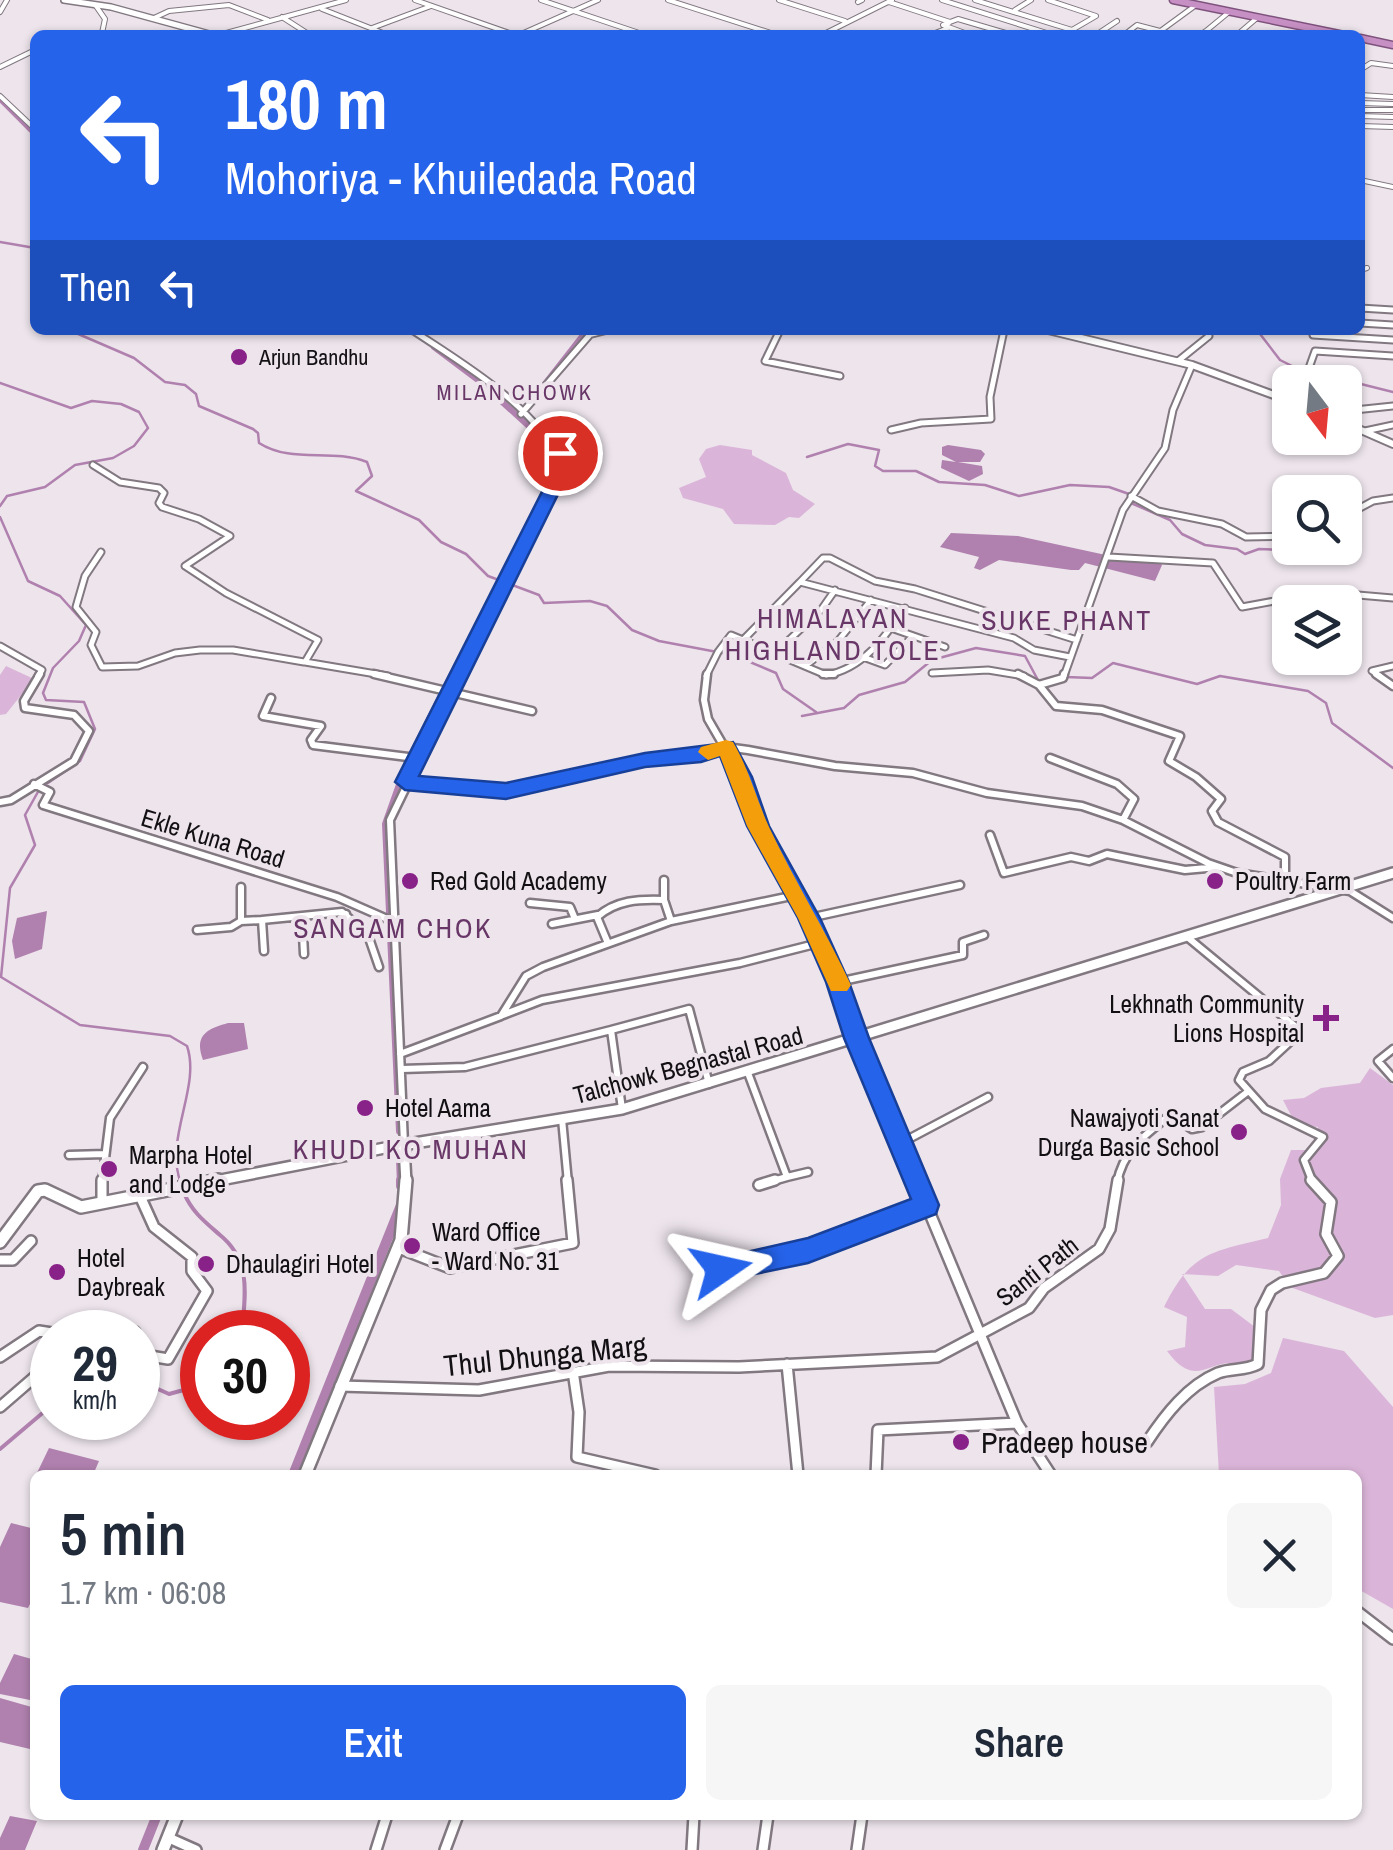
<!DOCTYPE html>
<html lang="en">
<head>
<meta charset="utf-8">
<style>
  :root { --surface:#fff; --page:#f6f6f7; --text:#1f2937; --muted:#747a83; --accent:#2563eb }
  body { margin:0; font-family:"Archivo Narrow",sans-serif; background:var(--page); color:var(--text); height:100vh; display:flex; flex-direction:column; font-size:38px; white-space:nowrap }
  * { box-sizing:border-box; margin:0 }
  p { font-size:32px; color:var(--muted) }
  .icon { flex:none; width:55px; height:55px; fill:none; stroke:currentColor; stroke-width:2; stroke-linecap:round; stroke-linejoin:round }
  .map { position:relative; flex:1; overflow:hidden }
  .side { position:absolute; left:30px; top:1470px; width:1332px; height:350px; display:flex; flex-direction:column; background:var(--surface); border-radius:15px; box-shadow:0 2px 8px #0004 }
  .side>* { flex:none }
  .banner { position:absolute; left:30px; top:30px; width:1335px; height:305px; border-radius:15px; box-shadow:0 2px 8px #0004; background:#2563eb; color:#fff; overflow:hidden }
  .needle { width:65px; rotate:164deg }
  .tools { position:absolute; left:1272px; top:365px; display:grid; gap:20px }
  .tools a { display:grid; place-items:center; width:90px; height:90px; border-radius:15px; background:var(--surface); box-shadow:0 2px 8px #0004; font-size:50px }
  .speed { position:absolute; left:30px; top:1310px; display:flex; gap:20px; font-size:50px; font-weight:700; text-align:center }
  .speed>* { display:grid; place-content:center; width:130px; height:130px; border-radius:50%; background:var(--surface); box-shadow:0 2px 8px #0004; line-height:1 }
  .speed small { font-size:25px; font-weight:400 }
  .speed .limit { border:15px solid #d22; background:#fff; color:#111 }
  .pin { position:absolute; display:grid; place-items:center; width:85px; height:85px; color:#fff; margin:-42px; border:5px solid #fff; border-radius:50%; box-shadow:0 2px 10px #0007 }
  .me { position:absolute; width:110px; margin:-55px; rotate:79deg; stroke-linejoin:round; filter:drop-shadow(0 0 8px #0008) }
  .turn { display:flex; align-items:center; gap:35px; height:210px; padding:0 30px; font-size:45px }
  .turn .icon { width:130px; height:130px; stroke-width:2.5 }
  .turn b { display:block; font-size:70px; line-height:85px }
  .then { display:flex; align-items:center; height:95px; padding:0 30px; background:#0003; gap:20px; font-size:38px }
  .round { display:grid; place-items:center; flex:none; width:105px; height:105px; border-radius:15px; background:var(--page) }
  .head { display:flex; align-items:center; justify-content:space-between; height:170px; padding:0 30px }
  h1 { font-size:60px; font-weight:600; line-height:75px }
  .button { display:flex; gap:20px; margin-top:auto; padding:20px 30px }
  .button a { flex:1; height:115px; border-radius:15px; background:var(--accent); color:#fff; font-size:40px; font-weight:600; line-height:115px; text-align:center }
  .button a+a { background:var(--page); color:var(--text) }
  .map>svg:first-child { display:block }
  .green { fill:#dbb5d9 }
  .water { fill:#b081ae }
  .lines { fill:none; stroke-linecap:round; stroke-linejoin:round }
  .stream-far1 { stroke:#b081ae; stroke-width:2.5 }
  .stream { stroke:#b081ae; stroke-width:4 }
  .canal-far3 { stroke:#b081ae; stroke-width:4 }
  .canal-far2 { stroke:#b081ae; stroke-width:6 }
  .canal-far1 { stroke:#b081ae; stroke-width:8 }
  .canal { stroke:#b081ae; stroke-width:10 }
  .minor-far3-casing { stroke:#817880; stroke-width:6 }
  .minor-far2-casing { stroke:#817880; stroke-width:9 }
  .minor-far1-casing { stroke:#817880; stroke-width:11 }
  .minor-casing { stroke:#817880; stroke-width:14 }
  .tertiary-far1-casing { stroke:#817880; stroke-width:14 }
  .tertiary-casing { stroke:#817880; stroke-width:16 }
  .secondary-far3-casing { stroke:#817880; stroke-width:8 }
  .secondary-far2-casing { stroke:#817880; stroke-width:10 }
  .secondary-far1-casing { stroke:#817880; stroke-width:14 }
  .secondary-casing { stroke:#817880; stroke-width:16 }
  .trunk-casing { stroke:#7f527d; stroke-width:9 }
  .minor-far3 { stroke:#fff; stroke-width:4 }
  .minor-far2 { stroke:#fff; stroke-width:5 }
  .minor-far1 { stroke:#fff; stroke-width:6 }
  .minor { stroke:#fff; stroke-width:9 }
  .tertiary-far1 { stroke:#fff; stroke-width:9 }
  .tertiary { stroke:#fff; stroke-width:11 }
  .secondary-far3 { stroke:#fff; stroke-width:5 }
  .secondary-far2 { stroke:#fff; stroke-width:6 }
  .secondary-far1 { stroke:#fff; stroke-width:9 }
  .secondary { stroke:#fff; stroke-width:11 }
  .trunk { stroke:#c790c4; stroke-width:6 }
  .route { fill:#2563eb; stroke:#184099; stroke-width:2.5 }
  .slow { fill:#f59e0b }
  .poi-dot { fill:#882188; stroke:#ede4ec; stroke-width:4 }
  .labels { text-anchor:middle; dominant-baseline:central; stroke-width:8; stroke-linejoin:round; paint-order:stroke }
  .far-poi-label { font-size:22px; fill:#131013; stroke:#ede4ec; text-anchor:start }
  .far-neighbourhood-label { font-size:22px; letter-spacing:2.5px; fill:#683667; stroke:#ede4ec }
  .street-label { font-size:25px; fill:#131013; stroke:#ede4ec }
  .poi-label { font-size:25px; fill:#131013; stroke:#ede4ec; text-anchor:start }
  .neighbourhood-label { font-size:28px; letter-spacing:2.5px; fill:#683667; stroke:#ede4ec }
  .near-street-label { font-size:30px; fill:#131013; stroke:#ede4ec }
  .near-poi-label { font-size:30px; fill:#131013; stroke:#ede4ec; text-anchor:start }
</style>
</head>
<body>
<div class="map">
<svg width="1393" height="1850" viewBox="0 0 1393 1850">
  <rect width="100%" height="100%" fill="#ede4ec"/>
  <path class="green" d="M720,445L752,450V455L786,473L793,490L815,504L799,518L789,517L775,525L734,524L723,509L683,498L679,488L706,477L699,459L706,449Z
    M6,666L34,679L6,714L0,715V675Z
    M1370,1068L1393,1085V1315L1375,1318L1290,1287L1279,1271L1236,1265L1218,1276L1182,1274L1205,1309H1231L1255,1327L1256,1362L1246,1366C1210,1352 1199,1394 1167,1351L1185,1347L1187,1317L1164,1307C1191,1252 1211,1252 1268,1238L1281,1205L1280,1179L1291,1150H1313L1318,1127L1296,1125L1283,1100L1304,1098L1321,1088L1360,1083Z
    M1283,1338L1344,1351L1393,1407V1609L1358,1589V1475H1219L1214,1387L1245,1384L1271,1373Z"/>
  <path class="water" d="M948,445L981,450L985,454L980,462H958L982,466L983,474L969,481L941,468L942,460L956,462L942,455V447Z
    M951,533L1018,536L1129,560L1158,561L1162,565L1155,581L1085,563L1079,570H1071L999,560L980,570L974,568L979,557L940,547Z
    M47,911L42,949L15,959L12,941L17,918Z
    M228,1023H244L248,1049L203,1060C194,1036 206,1029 228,1023Z
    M49,1448L99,1461L93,1475H36Z
    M11,1523L35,1529V1594L28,1608L0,1602V1547Z
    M14,1654L35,1660V1701L0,1694V1683Z
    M0,1698L35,1708V1739L30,1749L0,1742Z
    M10,1816L37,1821L25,1850H0V1838Z"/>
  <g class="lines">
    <path class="stream-far1" d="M0,242L35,248
      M69,330L134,358L165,382L185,385L196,394L199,406L253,429L258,433L259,443C292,464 331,448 367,462L372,476L356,491L419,520L441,542L466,554L488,576L539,595L544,603L590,601L607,606L632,630L659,641L733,655L776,673L783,689L816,712
      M1257,330L1280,360L1298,369
      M1309,371L1393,392
      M0,383L71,408L92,401L121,404L139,412L148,428L134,446L113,458L75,465L45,487L7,496L0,506
      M807,457L848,444L879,450L875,466L883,471H916L939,482L985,485L1019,496L1070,485L1109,487L1129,494
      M1131,503L1170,520L1182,534L1205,545L1237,549L1245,554L1259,549L1282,550
      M0,517L28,581L60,596L86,625L79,641L53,668L43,693L46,700L84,702L95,729L80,761L45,785
      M1066,677L1092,678L1113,663L1197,684L1220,676L1308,691L1326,703L1332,723L1393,768
      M802,716L844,708L859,695L905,682L932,660L976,648L1025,656L1039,682
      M39,790L25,815L35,845L10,888L1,977L80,1025L170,1036L187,1046C201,1087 165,1136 180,1181"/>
    <path class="stream" d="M184,1193C192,1212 205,1222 220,1235C252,1261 245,1295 242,1332
      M138,1380L169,1394L202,1385
      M0,1449L52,1405"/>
    <path class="canal-far3" d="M0,100L35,135"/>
    <path class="canal-far2" d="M434,347L478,380L556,451V469L452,676
      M544,385L587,330"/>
    <path class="canal-far1" d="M400,1131L386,824L407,765L453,674
      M400,1159L401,1183"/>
    <path class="canal" d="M401,1180V1186
      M293,1475L401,1205
      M143,1850L157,1815"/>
    <g class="minor-far3-casing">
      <path id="minor-far3" d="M415,0L515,35
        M541,0L645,35
        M668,0L777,35
        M779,0L845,21
        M942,0L1053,35
        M975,0L1072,30
        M1048,0L1096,16L1072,30L1078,35
        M858,2L862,0
        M889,2L950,22L958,19L1009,34
        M96,6L105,19L102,33L110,35
        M322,9L388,35
        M1015,10L1031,0
        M0,12L7,0
        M282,17L310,35
        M154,18L169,11L229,5L268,20
        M949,23L943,25L970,35
        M372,28L431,6
        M1206,31L1229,12
        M219,35L346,0
        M519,35L598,0
        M822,35L892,0
        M930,35L948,28
        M1096,35L1117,21
        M1124,35L1137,25L1160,31
        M1155,35L1196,5
        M1200,35L1206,31L1219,35
        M1237,35L1258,17
        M0,67L35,50
        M1360,70L1371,63L1393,66
        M1360,95L1393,97
        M0,96L35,129
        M1360,103L1393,104
        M1360,110H1393
        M1360,116L1393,117
        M1360,126L1393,127
        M1360,180L1393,187
        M1360,270L1367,268"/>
    </g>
    <g class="minor-far2-casing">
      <path id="minor-far2" d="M1360,308L1393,310
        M1360,323L1393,325
        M412,330C465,365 536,406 563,466L460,676
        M780,330L765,361L840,376
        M1312,330L1313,335L1393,340
        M592,334L608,330
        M1178,361L1209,336L1207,330
        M1304,382L1315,351L1393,356
        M1345,411L1393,406
        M521,414L594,330
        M891,430L921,423L991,419L990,397L1004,330
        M1365,431L1393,425
        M93,465L120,482L159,488L164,493L159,503L162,507L199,519L230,536L185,566L226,593L318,640L305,662L388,676
        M1131,496L1158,511L1222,524L1246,537L1290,536
        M1345,516L1373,501L1393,498
        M101,552L85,576L76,607L96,632L91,645L102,667L138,666L175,653L200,650H233L304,662
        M1109,557L1213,563L1242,607L1323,592L1393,598
        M891,628L945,647
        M743,640L826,675C863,669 885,637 905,608
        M0,646L42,670L38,676
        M774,654L821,610L835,590
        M863,657L885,665L912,637
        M1070,657L1034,650L1014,638L800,582L823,558H830L875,581L915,589L1077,640
        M805,666L838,641L871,600
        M932,673L988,670L1024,676
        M706,676L718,652L731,635L743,640L800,582
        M1064,676L1123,510L1165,448L1173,410L1192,365
        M1380,676L1372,671L1393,666"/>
    </g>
    <g class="minor-far1-casing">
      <path id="minor-far1" d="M374,674L532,711
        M707,674L704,700L708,719L744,781L770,850L833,966L856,1037L917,1183
        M823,674H834
        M1018,674L1039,685
        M1064,674L1063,678L1039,685L1056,706L1102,710L1180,736L1169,761L1196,777L1221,799L1212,811L1218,822L1285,857V880
        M1376,674L1393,686
        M271,698L263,716L321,726L311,740L313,745L408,757
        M1050,758L1117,784L1134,799L1123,820
        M405,782L506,791L645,760L701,755L726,747L748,750L835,766L913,773L987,793L1082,806L1123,820L1208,863L1237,873L1350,891L1393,918
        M34,784L50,792L43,805L337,897L394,922
        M0,802L11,800L74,761L89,731L74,715L25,708L24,701L40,674
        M990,835L1004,873L1071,857L1089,861L1107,854L1185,870L1218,867
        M664,880V900L671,921
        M241,887V921L262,920
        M530,903L570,907L575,919
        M302,916L304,954
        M809,918L960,885
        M552,924L598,915
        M197,930L231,927L241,921
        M343,931L346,914
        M1186,936L1296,1027L1295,1037L1269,1061L1243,1072L1239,1080L1265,1109L1323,1137L1304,1160L1313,1183
        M607,941L597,917C616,900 639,899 664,900
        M264,951L262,920L342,912L368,935L379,967
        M838,982L963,955V942L984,935
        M503,1015L542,1000L740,963L819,943
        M611,1030L689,1009L709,1084
        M1393,1049L1378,1061L1393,1078
        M400,1054L501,1016L526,976L543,967L671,921L796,895
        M402,1069L465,1067L611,1030L622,1109
        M748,1073L787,1177L766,1183
        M562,1119L568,1183
        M901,1143L988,1097
        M404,1144L390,820L461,674
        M69,1155L105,1154
        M787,1177L808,1172
        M102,1183L110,1118L143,1067
        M1117,1183C1123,1150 1145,1135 1170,1115L1192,1129L1202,1127L1246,1093"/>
    </g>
    <g class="minor-casing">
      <path id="minor" d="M102,1180V1201
        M916,1180L1017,1423L1051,1475
        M759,1185L775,1180
        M399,1248L450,1268L573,1243L567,1180
        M0,1260H13L31,1241
        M721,1269L808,1250L926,1205
        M101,1332L112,1328L135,1332
        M138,1354L168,1359L207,1291L192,1271V1257L154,1227L140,1196
        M0,1357L39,1331L52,1333
        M787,1364L798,1475
        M573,1371L579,1412L577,1457L655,1475
        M340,1386L479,1390L609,1366L739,1367L937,1357L1029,1308L1044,1288L1099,1249L1110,1229L1118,1180
        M0,1407L52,1362
        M1147,1442C1165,1415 1187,1386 1218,1373C1231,1368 1245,1371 1258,1364L1261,1310L1271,1290L1282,1283L1324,1273L1338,1256L1326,1234L1331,1202L1311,1180
        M876,1475L878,1430L1017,1423
        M1358,1612L1393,1639
        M169,1838L196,1850
        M376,1850L387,1815
        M445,1850L458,1815
        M692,1850L694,1815
        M763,1850L768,1815
        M857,1850L862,1815"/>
    </g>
    <g class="tertiary-far1-casing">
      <path id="tertiary-far1" d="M404,1146L406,1183"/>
    </g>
    <g class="tertiary-casing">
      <path id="tertiary" d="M305,1475L401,1240L406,1180
        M163,1850L177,1815"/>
    </g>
    <g class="secondary-far3-casing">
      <path id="secondary-far3" d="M64,0L111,7L213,35"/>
    </g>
    <g class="secondary-far2-casing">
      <path id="secondary-far2" d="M1048,330L1192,365L1290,401
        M1345,423L1393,444"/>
    </g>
    <g class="secondary-far1-casing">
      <path id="secondary-far1" d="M205,1183L390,1147L622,1109L1393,873"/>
    </g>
    <g class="secondary-casing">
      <path id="secondary" d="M0,1242L38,1191L45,1190L81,1207L218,1180"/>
    </g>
    <g class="trunk-casing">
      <path id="trunk" d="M1173,0L1344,35
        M1360,38L1393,45"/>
    </g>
    <use href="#minor-far3" class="minor-far3"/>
    <use href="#minor-far2" class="minor-far2"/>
    <use href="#minor-far1" class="minor-far1"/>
    <use href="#minor" class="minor"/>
    <use href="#tertiary-far1" class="tertiary-far1"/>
    <use href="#tertiary" class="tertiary"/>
    <use href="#secondary-far3" class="secondary-far3"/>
    <use href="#secondary-far2" class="secondary-far2"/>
    <use href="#secondary-far1" class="secondary-far1"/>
    <use href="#secondary" class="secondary"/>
    <use href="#trunk" class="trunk"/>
  </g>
  <path class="route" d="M560,448L569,453L572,466L419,776L506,783L645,753L733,742L752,777L769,826L820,918L849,982L869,1038L939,1205L936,1214L808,1263L721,1281L711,1278L707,1269L711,1260L808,1238L911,1199L844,1038L826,982L798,918L747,826L720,756L701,762L645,767L506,799L405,790L395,782L555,466L552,453Z"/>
  <path class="slow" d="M726,740L733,742C749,769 756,798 769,827C794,880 826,931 851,985L847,991H831L798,918L747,826L720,756L708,760L698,752L701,747Z"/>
  <g class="poi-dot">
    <circle cx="239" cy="357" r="10"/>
    <circle cx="410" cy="881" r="10"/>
    <circle cx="1215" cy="881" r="10"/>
    <path d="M1321 1003h10v10h10v10h-10v10h-10v-10h-10v-10h10z"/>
    <circle cx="365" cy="1108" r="10"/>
    <circle cx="1239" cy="1132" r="10"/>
    <circle cx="109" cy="1169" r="10"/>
    <circle cx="412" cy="1246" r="10"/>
    <circle cx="206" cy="1264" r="10"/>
    <circle cx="57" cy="1272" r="10"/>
    <circle cx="961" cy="1442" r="10"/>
  </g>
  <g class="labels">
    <g class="far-poi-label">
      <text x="259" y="357">Arjun Bandhu</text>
    </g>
    <g class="far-neighbourhood-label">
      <text x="515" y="392">MILAN CHOWK</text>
    </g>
    <g class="street-label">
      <text transform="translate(213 838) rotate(17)">Ekle Kuna Road</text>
      <text transform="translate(688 1065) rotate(-15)">Talchowk Begnastal Road</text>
      <text transform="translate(1037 1271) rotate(-38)">Santi Path</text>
    </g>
    <g class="poi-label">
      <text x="430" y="881">Red Gold Academy</text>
      <text x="1235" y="881">Poultry Farm</text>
      <text x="1304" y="1004" text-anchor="end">Lekhnath Community<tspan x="1304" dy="29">Lions Hospital</tspan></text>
      <text x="385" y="1108">Hotel Aama</text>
      <text x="1219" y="1118" text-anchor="end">Nawajyoti Sanat<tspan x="1219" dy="29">Durga Basic School</tspan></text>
      <text x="129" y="1155">Marpha Hotel<tspan x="129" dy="29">and Lodge</tspan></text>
      <text x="432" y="1232">Ward Office<tspan x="432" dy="29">- Ward No. 31</tspan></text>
      <text x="77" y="1258">Hotel<tspan x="77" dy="29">Daybreak</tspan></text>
      <text x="226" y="1264">Dhaulagiri Hotel</text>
    </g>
    <g class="neighbourhood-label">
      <text x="833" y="618">HIMALAYAN<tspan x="833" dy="32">HIGHLAND TOLE</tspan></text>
      <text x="1067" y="620">SUKE PHANT</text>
      <text x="393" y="928">SANGAM CHOK</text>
      <text x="411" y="1149">KHUDI KO MUHAN</text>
    </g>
    <g class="near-street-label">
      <text transform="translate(545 1355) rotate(-6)">Thul Dhunga Marg</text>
    </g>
    <g class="near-poi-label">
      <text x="981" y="1442">Pradeep house</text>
    </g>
  </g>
</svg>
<div class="tools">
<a><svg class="needle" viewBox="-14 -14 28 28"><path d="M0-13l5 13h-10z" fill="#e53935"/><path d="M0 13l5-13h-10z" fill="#747a83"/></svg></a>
<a><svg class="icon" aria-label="search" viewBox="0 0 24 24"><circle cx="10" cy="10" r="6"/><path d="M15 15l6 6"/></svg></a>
<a><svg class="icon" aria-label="layers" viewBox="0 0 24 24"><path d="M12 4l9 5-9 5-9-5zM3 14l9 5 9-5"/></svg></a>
</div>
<div class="speed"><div>29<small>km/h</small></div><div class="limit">30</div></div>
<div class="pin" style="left:560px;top:453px;background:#d93025"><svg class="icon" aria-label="arrive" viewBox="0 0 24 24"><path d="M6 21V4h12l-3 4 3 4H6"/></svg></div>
<svg class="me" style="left:721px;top:1269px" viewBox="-20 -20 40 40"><path d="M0-17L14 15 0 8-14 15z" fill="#2563eb" stroke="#fff" stroke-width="4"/></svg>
<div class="banner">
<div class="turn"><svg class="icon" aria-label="left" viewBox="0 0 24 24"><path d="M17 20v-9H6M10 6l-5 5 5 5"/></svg><div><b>180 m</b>Mohoriya - Khuiledada Road</div></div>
<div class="then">Then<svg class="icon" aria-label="left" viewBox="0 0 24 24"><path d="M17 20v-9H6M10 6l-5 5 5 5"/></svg></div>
</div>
<section class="side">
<div class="head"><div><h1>5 min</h1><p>1.7 km · 06:08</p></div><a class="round"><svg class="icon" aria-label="close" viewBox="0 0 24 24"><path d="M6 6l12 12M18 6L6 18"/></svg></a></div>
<div class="button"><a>Exit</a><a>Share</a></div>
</section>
</div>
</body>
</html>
